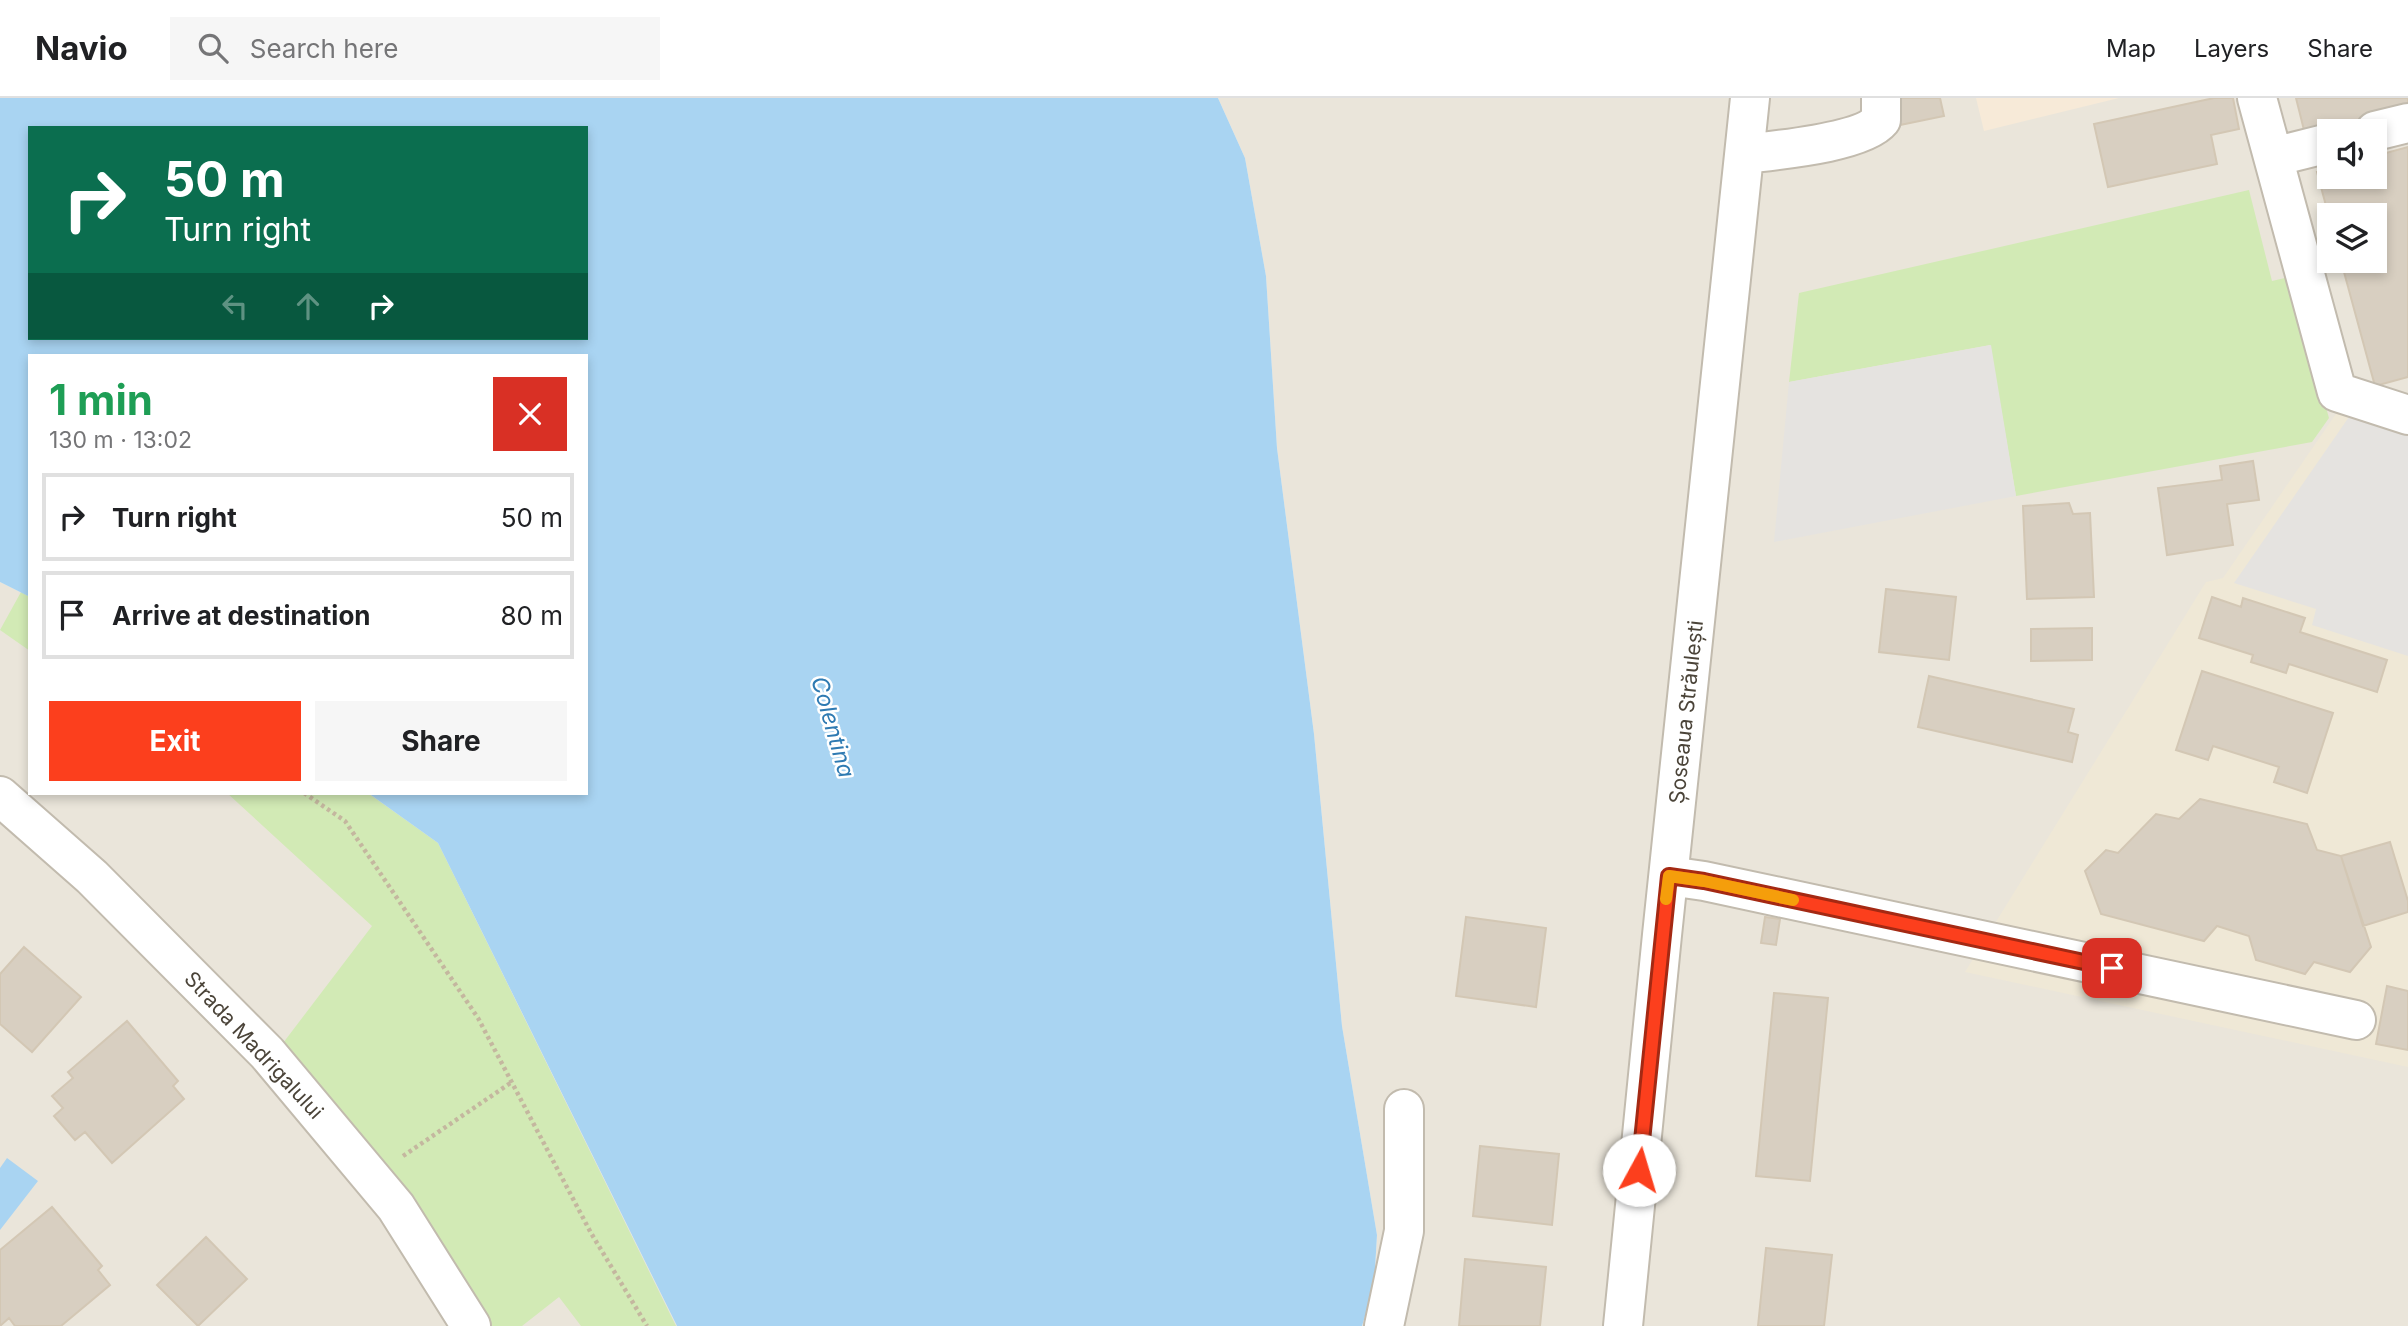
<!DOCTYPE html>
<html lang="en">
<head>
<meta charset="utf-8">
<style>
  :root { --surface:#fff; --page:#f6f6f6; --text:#202124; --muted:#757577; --line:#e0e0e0; --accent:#fc3f1d }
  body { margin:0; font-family:Inter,sans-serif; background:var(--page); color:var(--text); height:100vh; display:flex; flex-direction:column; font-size:26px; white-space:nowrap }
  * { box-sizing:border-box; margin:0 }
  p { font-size:23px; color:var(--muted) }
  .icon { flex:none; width:38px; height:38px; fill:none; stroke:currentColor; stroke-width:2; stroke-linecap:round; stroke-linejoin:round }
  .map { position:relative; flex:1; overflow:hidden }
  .side { position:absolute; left:28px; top:256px; width:560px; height:441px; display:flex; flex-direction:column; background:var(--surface); border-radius:0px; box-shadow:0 4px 10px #0003 }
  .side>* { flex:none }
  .guide { position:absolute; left:28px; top:28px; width:560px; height:214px; border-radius:0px; box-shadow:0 4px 10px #0003; background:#0b6e4f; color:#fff; overflow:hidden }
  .buttons { position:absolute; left:2317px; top:21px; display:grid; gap:14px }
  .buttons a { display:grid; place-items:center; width:70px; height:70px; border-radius:0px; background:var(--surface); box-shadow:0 4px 10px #0003; font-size:35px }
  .pin { position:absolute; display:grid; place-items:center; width:60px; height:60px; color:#fff; margin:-30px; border-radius:14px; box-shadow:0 4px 10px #0006 }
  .me { position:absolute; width:77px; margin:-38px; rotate:6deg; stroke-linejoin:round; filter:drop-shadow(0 0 5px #0008) }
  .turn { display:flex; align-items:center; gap:24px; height:147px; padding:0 21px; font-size:32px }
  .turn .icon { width:91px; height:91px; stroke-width:2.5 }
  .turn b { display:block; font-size:49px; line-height:60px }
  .lanes { display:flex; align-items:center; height:66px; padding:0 21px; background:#0003; justify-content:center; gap:35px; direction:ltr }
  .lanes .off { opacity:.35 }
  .round { display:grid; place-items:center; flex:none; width:74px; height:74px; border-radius:0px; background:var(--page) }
  .headline { display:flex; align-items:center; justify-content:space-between; height:119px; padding:0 21px }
  h1 { font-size:42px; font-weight:700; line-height:52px; color:#1e9e55 }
  .cta { display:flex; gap:14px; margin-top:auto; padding:14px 21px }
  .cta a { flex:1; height:80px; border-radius:0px; background:var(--accent); color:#fff; font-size:28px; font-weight:700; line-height:80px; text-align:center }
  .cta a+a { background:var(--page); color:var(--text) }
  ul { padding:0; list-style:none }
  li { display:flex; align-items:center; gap:21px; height:88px; margin:0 14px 10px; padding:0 7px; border:4px solid var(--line); border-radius:0px }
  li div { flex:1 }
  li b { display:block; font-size:26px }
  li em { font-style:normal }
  header { display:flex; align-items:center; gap:42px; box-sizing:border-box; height:98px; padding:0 35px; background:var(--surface); border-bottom:2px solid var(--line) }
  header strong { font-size:33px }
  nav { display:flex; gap:38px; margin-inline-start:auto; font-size:24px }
  .search { width:490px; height:63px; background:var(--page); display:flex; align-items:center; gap:18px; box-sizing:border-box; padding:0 24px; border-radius:0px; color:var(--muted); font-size:26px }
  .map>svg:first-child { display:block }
  .residential { fill:#eae5da; fill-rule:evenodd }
  .commercial { fill:#f7ead8 }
  .education { fill:#efe8d6 }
  .green { fill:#d2eab5 }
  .parking { fill:#e5e3e0 }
  .water { fill:#a9d4f2; fill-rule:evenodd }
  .building { fill:#d8cfc1; stroke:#d3c7b4; stroke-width:2 }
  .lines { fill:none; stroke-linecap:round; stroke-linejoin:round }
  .minor-casing { stroke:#c2bbae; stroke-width:42 }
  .path { stroke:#c4b79f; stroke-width:4.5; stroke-dasharray:3.5 3.5; stroke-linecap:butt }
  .minor { stroke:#fff; stroke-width:38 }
  .route-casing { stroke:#a42913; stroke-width:18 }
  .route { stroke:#fc3f1d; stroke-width:12 }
  .slow { stroke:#f59e0b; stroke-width:12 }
  .labels { text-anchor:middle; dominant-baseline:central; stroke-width:5; stroke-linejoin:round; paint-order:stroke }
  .street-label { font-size:21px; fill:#4b4439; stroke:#fff }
  .water-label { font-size:23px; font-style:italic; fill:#2e7ab2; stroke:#fff }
</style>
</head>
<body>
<header>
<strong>Navio</strong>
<div class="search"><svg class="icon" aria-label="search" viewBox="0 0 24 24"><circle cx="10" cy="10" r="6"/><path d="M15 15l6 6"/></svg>Search here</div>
<nav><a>Map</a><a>Layers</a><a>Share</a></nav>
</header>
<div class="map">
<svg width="2408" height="1228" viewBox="0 0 2408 1228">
  <rect width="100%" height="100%" fill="#f6f3ec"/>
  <path class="residential" d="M1218,0H2408V1228H1362L1374,1189L1377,1137L1342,928L1314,636L1277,350L1266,178L1245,60ZM2329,33H2375V79H2329ZM2329,117H2375V163H2329Z
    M0,484L30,499V695H368L438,745L677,1228H0Z"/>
  <path class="commercial" d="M1976,0H2119L1984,33Z"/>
  <path class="education" d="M2340,310L2408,333V969L1965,874L2206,484L2223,480Z"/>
  <path class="green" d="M2249,92L2272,183L2289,179L2329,320L2312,344L2016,398L1990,247L1789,284L1799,195Z
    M21,494L30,499V553L0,532Z
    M227,695H368L438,745L676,1228H581L559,1199L522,1228H487L415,1100L280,949L372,828Z"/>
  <path class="parking" d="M1991,247L2016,398L1774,444L1789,284Z
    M2351,316L2408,336V558L2312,527L2316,511L2234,485Z"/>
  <path class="water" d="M0,0H1218L1245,60L1266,178L1277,350L1314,636L1342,928L1377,1137L1374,1189L1362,1228H677L438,745L368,695H586V257H30V499L0,484ZM30,30H586V240H30Z
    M7,1060L38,1083L0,1132V1070Z"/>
  <path class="building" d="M1895,0H1940L1944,18L1900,27Z
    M2214,0H2233L2239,31L2211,37L2217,66L2108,89L2094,26Z
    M2296,0H2408V19L2350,33H2329L2307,44Z
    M2408,49V279L2375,288L2341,163H2375V117L2329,119L2317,74L2329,71V79H2375V58Z
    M2253,363L2259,402L2227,406L2233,447L2167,457L2158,390L2222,382L2220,368Z
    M2069,405L2073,416L2090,415L2094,499L2027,501L2023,408Z
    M1886,491L1956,499L1949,562L1879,554Z
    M2212,499L2241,509L2243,500L2305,520L2300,534L2387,562L2377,594L2289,566L2286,575L2251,564L2253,557L2199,540Z
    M2092,530V562L2031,563V531Z
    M2202,573L2333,615L2307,695L2274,684L2279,669L2213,648L2208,662L2176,652Z
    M1929,578L2074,611L2068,634L2078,637L2072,664L1918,629Z
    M2200,701L2307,726L2317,752L2341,758L2371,849L2350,874L2314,864L2305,876L2256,862L2249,838L2217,828L2204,843L2101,816L2085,773L2106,752L2118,755L2156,716L2179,721Z
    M2390,744L2408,803V814L2363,828L2341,758Z
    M1466,819L1546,830L1536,909L1456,898Z
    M1765,819L1780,821L1776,847L1761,845Z
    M24,849L81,899L32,954L0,926V876Z
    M2387,888L2408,893V952L2376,946Z
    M1774,895L1828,900L1810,1083L1756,1078Z
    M127,923L178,983L173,988L184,1001L112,1065L85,1034L75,1042L54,1018L63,1010L52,998L73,980L68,974Z
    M1480,1048L1559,1056L1552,1127L1473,1118Z
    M52,1109L102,1168L98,1172L110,1187L61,1228H15L9,1220L0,1228V1152Z
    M206,1139L247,1181L198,1228L157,1187Z
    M1766,1150L1832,1157L1824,1228H1758Z
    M1465,1161L1546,1169L1540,1228H1459Z"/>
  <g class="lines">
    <g class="minor-casing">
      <path id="minor" d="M2257,0L2337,294L2408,317
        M2375,33L2408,25
        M1745,56C1776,52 1862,45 1881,22V0
        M2273,59L2329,45
        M0,698L92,779L267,955L396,1109L471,1228
        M1669,778L1704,783L2356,922
        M1384,1228L1404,1133V1011
        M1623,1228L1662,837L1750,0"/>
    </g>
    <path class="path" d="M304,695L345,723L478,920L591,1135L647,1228
      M403,1058L512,984"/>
    <use href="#minor" class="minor"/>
  </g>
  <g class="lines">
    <g class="route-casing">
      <path id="route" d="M1639,1072L1669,778L1704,783L2112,870"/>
    </g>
    <use href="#route" class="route"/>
    <path class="slow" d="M1666,801L1669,778L1704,783L1793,802"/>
  </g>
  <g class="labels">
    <g class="street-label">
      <text transform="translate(1686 614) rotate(-84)">Șoseaua Străulești</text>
      <text transform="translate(254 947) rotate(47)">Strada Madrigalului</text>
    </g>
    <g class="water-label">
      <text transform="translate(833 629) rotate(74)">Colentina</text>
    </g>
  </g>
</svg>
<div class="buttons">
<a><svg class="icon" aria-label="sound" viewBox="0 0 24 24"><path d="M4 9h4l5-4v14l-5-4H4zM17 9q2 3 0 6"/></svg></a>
<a><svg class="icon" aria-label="layers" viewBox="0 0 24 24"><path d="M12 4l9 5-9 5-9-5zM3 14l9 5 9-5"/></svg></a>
</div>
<div class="pin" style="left:2112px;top:870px;background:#d93025"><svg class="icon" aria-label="arrive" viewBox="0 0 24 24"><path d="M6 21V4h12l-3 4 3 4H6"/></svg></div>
<svg class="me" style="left:1639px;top:1072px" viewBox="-20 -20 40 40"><circle r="19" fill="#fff"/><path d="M0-13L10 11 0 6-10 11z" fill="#fc3f1d"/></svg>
<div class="guide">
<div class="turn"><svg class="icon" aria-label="right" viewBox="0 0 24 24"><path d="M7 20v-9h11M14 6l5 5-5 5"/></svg><div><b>50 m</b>Turn right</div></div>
<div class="lanes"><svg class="icon off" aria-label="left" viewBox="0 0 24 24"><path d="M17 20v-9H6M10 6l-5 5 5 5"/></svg><svg class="icon off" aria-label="ahead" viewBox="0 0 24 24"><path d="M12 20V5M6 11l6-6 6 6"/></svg><svg class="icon" aria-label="right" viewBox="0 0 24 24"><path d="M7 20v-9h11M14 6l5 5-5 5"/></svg></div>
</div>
<section class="side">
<div class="headline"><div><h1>1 min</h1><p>130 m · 13:02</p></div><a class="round" style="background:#d93025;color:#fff"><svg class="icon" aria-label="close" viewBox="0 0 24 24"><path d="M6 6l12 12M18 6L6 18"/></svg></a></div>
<ul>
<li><svg class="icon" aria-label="right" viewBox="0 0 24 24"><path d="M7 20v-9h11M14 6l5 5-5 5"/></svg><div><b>Turn right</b></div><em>50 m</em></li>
<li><svg class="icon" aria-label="arrive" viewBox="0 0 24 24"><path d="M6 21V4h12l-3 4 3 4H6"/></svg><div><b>Arrive at destination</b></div><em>80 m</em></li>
</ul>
<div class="cta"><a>Exit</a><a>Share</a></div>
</section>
</div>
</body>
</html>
